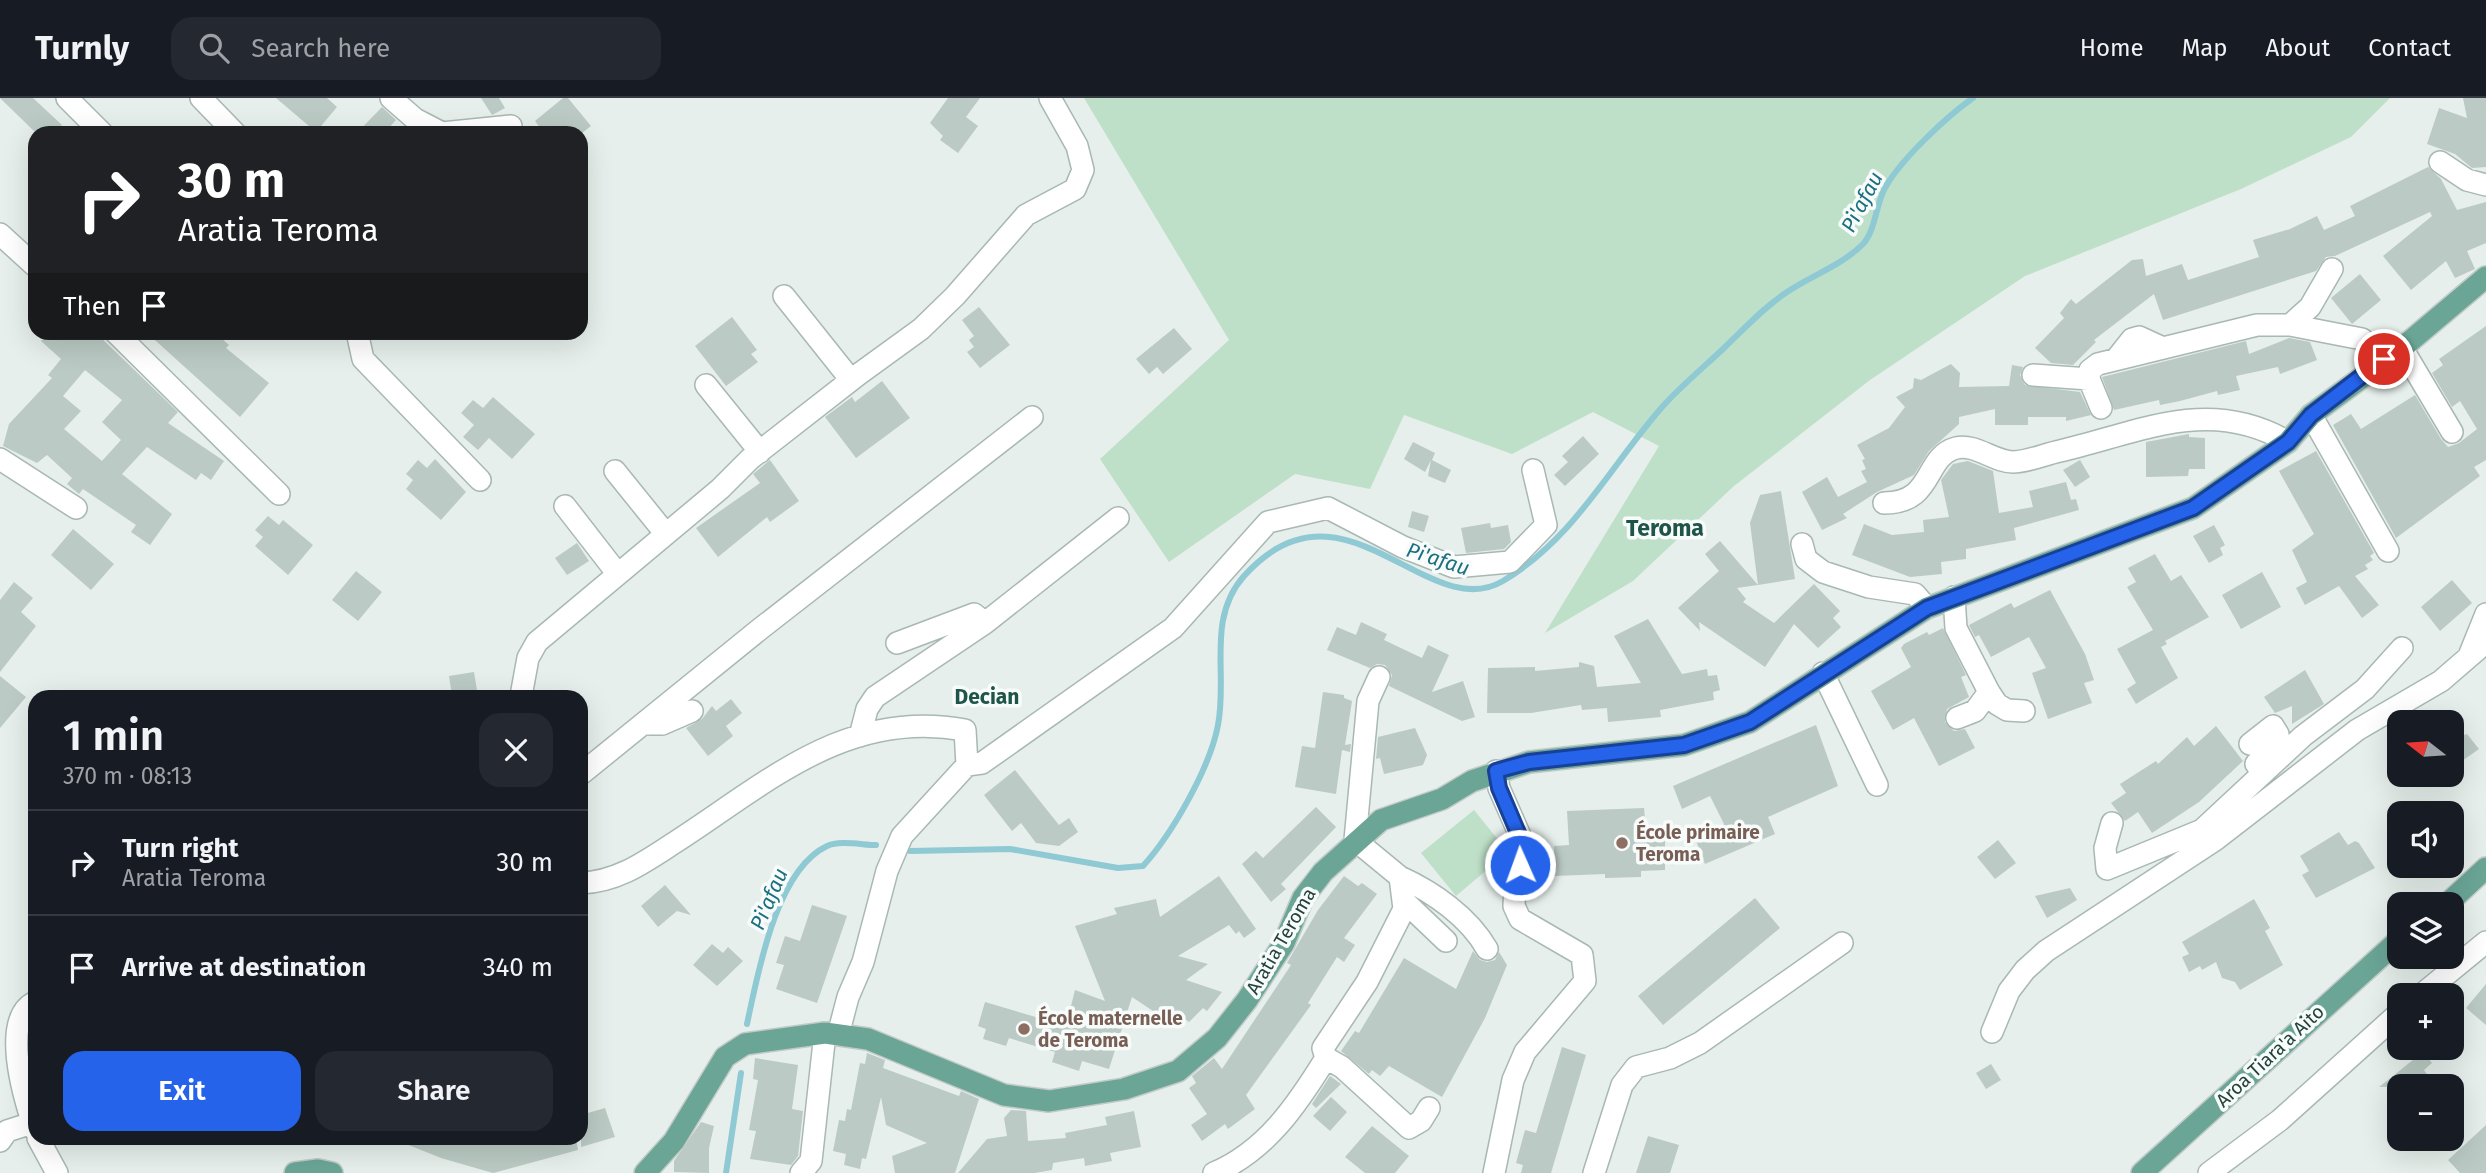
<!DOCTYPE html>
<html lang="en">
<head>
<meta charset="utf-8">
<style>
  :root { --surface:#171b24; --page:#242831; --text:#f1f3f6; --muted:#9ea1a6; --line:#363941; --accent:#2563eb }
  body { margin:0; font-family:"Fira Sans",sans-serif; background:var(--page); color:var(--text); height:100vh; display:flex; flex-direction:column; font-size:26px; white-space:nowrap }
  * { box-sizing:border-box; margin:0 }
  p { font-size:23px; color:var(--muted) }
  .icon { flex:none; width:38px; height:38px; fill:none; stroke:currentColor; stroke-width:2; stroke-linecap:round; stroke-linejoin:round }
  .map { position:relative; flex:1; overflow:hidden }
  .details { position:absolute; left:28px; top:592px; width:560px; height:455px; display:flex; flex-direction:column; background:var(--surface); border-radius:21px; box-shadow:0 7px 28px #0002 }
  .details>* { flex:none }
  .top-card { position:absolute; left:28px; top:28px; width:560px; height:214px; border-radius:21px; box-shadow:0 7px 28px #0002; background:#202124; color:#fff; overflow:hidden }
  .needle { width:46px; rotate:287deg }
  .fabs { position:absolute; left:2387px; top:612px; display:grid; gap:14px }
  .fabs a { display:grid; place-items:center; width:77px; height:77px; border-radius:14px; background:var(--surface); box-shadow:0 7px 28px #0002; font-size:35px }
  .pin { position:absolute; display:grid; place-items:center; width:60px; height:60px; color:#fff; margin:-30px; border:4px solid #fff; border-radius:50%; box-shadow:0 2px 7px #0007 }
  .me { position:absolute; width:77px; margin:-38px; rotate:358deg; stroke-linejoin:round; filter:drop-shadow(0 0 5px #0008) }
  .turn { display:flex; align-items:center; gap:24px; height:147px; padding:0 35px; font-size:32px }
  .turn .icon { width:91px; height:91px; stroke-width:2.5 }
  .turn b { display:block; font-size:49px; line-height:60px }
  .then { display:flex; align-items:center; height:66px; padding:0 35px; background:#0003; gap:14px; font-size:26px }
  .round { display:grid; place-items:center; flex:none; width:74px; height:74px; border-radius:21px; background:var(--page) }
  .headline { display:flex; align-items:center; justify-content:space-between; height:119px; padding:0 35px }
  h1 { font-size:42px; font-weight:600; line-height:52px }
  .cta { display:flex; gap:14px; margin-top:auto; padding:14px 35px }
  .cta a { flex:1; height:80px; border-radius:21px; background:var(--accent); color:#fff; font-size:28px; font-weight:600; line-height:80px; text-align:center }
  .cta a+a { background:var(--page); color:var(--text) }
  ul { padding:0; list-style:none }
  li { display:flex; align-items:center; gap:21px; height:105px; padding:0 35px; border-top:2px solid var(--line) }
  li div { flex:1 }
  li b { display:block; font-size:26px }
  li em { font-style:normal }
  header { display:flex; align-items:center; gap:42px; box-sizing:border-box; height:98px; padding:0 35px; background:var(--surface); border-bottom:2px solid var(--line) }
  header strong { font-size:33px }
  nav { display:flex; gap:38px; margin-inline-start:auto; font-size:24px }
  .search { width:490px; height:63px; background:var(--page); display:flex; align-items:center; gap:18px; box-sizing:border-box; padding:0 24px; border-radius:21px; color:var(--muted); font-size:26px }
  .map>svg:first-child { display:block }
  .green { fill:#bfe0c8 }
  .lines { fill:none; stroke-linecap:round; stroke-linejoin:round }
  .stream { stroke:#8ec9d4; stroke-width:6 }
  .building { fill:#bbcac4; fill-rule:evenodd }
  .minor-casing { stroke:#a8b8b2; stroke-width:24 }
  .major-casing { stroke:#c2cac8; stroke-width:24 }
  .minor { stroke:#fff; stroke-width:21 }
  .major { stroke:#6aa596; stroke-width:21 }
  .route-casing { stroke:#184099; stroke-width:18 }
  .route { stroke:#2563eb; stroke-width:12 }
  .education-dot { fill:#8d6e63; stroke:#f7fbf9; stroke-width:2.5 }
  .labels { text-anchor:middle; dominant-baseline:central; stroke-width:7; stroke-linejoin:round; paint-order:stroke }
  .education-label { font-size:19px; font-weight:bold; fill:#785e54; stroke:#f7fbf9; text-anchor:start }
  .street-label { font-size:19px; fill:#24423a; stroke:#f7fbf9 }
  .water-label { font-size:21px; font-style:italic; fill:#1c6f80; stroke:#f7fbf9 }
  .neighbourhood-label { font-size:21px; font-weight:bold; fill:#1f5548; stroke:#f7fbf9 }
  .quarter-label { font-size:23px; font-weight:bold; fill:#1f5548; stroke:#f7fbf9 }
</style>
</head>
<body>
<header>
<strong>Turnly</strong>
<div class="search"><svg class="icon" aria-label="search" viewBox="0 0 24 24"><circle cx="10" cy="10" r="6"/><path d="M15 15l6 6"/></svg>Search here</div>
<nav><a>Home</a><a>Map</a><a>About</a><a>Contact</a></nav>
</header>
<div class="map">
<svg width="2486" height="1075" viewBox="0 0 2486 1075">
  <rect width="100%" height="100%" fill="#e6efeb"/>
  <path class="green" d="M1084,0H2390L2351,39L2241,91L2025,178L1870,282L1734,388L1633,483L1545,535L1659,348L1593,314L1512,356L1404,317L1370,391L1295,376L1169,464L1100,361L1229,242Z
    M1474,712L1508,754L1456,798L1421,755Z"/>
  <g class="lines">
    <path class="stream" d="M910,753L1010,751L1118,770L1143,768C1172,736 1210,670 1218,627C1228,576 1206,521 1244,478C1343,368 1427,528 1503,483C1575,440 1610,368 1663,308C1682,287 1704,269 1724,250C1744,231 1764,209 1787,194C1812,177 1841,168 1863,146C1875,133 1876,108 1884,92C1898,64 1947,18 1973,0
      M747,926C758,875 776,772 827,748C839,742 863,747 876,747
      M726,1075L741,975"/>
  </g>
  <path class="building" d="M0,0H33L62,27L55,35H36Z
    M276,0H327L337,9L316,34Z
    M481,0H499L505,10L492,17Z
    M563,0H568L591,28L582,35H544L535,23Z
    M948,0H980L966,19L978,28L958,55L940,42L943,38L930,25Z
    M2463,0H2486V69L2472,70L2455,56L2427,46L2439,10L2467,20Z
    M382,9L396,22L384,35H357Z
    M2428,69L2441,81L2457,112L2486,104V145L2467,153L2475,171L2455,180L2446,163L2411,192L2383,158L2432,118L2430,114L2335,158L2326,159L2316,173L2163,222L2154,196L2094,242L2096,244L2073,267L2051,265L2035,250L2064,220L2060,215L2071,201L2076,206L2132,162L2143,161L2146,178L2182,166L2188,182L2259,159L2253,142L2290,131L2317,118L2324,132L2355,118L2350,108Z
    M2360,176L2381,202L2352,226L2331,200Z
    M979,209L1010,247L980,270L967,254L974,249L969,242L974,238L962,222Z
    M732,219L757,252L751,256L758,264L726,288L695,248Z
    M2486,228V362L2474,369L2480,378L2396,440L2333,327L2351,316L2361,331L2415,297L2441,341L2448,349L2459,345L2477,331L2460,303L2452,309L2432,275L2443,267L2439,261Z
    M1174,230L1192,251L1163,276L1157,269L1149,276L1136,261Z
    M49,234H95L178,314L168,325L224,363L211,382L201,375L196,382L147,349L122,376L172,416L150,447L131,434L136,427L83,391L79,396L67,386L72,380L47,357L37,365L3,348L9,326L52,280L48,277L61,261L41,243ZM85,272L122,302L102,324L121,342L102,363L64,331L81,313L63,298Z
    M146,234H214L229,247L226,250L269,285L240,319Z
    M2289,240L2310,244L2317,262L2280,276L2278,269L2236,278L2240,292L2218,297L2217,293L2180,303L2160,307L2159,302L2114,312L2102,279L2246,243L2249,256Z
    M1951,266L1960,275L1959,289L2009,288L2012,267L2023,269L2020,277L2025,287L2080,294L2091,317L2066,323V319H2028V327H1995V311L1959,319V326L1929,353L1914,377L1877,394L1843,416L1847,420L1822,432L1802,394L1827,379L1838,399L1867,384L1861,373L1866,371L1862,362L1865,361L1857,347L1889,330L1905,309L1896,299L1913,290L1914,280L1921,282Z
    M882,283L910,320L856,360L825,319L852,299L855,304Z
    M493,299L535,336L512,361L489,340L478,352L463,339L474,327L461,315L473,302L483,310Z
    M2189,336V339L2205,340V371H2189L2188,378L2146,379V344Z
    M1583,338L1599,356L1565,388L1554,377L1568,364L1562,358Z
    M1413,344L1435,355L1432,362L1451,372L1445,385L1428,378L1431,362L1425,374L1404,361Z
    M2316,353L2374,455L2370,458L2373,462L2365,467L2368,471L2355,478L2379,507L2362,520L2339,488L2305,507L2296,490L2307,484L2292,452L2314,436L2279,373Z
    M435,361L466,394L441,422L406,391L413,382L406,376L418,362L427,370Z
    M770,362L799,403L770,424L767,419L718,459L696,430L760,385L753,376Z
    M2080,362L2090,379L2075,389L2063,372Z
    M1968,363L1993,373L1999,415L2033,409L2029,393L2066,384L2071,402L2076,401L2079,412L2014,430L2016,442L1966,451V461L1941,464L1942,476L1910,479L1852,457L1864,426L1892,437L1924,434L1923,422L1949,419L1941,382L1953,366Z
    M1781,393L1795,481L1758,487L1750,425L1760,397Z
    M1412,413L1429,418L1424,434L1408,429Z
    M268,418L279,427L283,422L313,447L288,477L255,448L263,439L255,432Z
    M1490,425L1491,430L1508,427L1511,444L1504,451L1466,455L1461,430Z
    M2214,427L2225,447L2220,450L2223,457L2209,465L2193,438Z
    M73,431L114,466L91,492L51,457Z
    M1720,443L1758,487L1737,490L1746,501L1743,504L1774,525L1814,486L1840,513L1833,520L1841,529L1818,550L1794,526L1765,569L1699,524L1700,533L1678,510L1719,473L1705,456Z
    M577,445L589,463L567,477L555,460Z
    M2155,456L2171,483L2181,477L2209,519L2165,543L2167,546L2161,549L2178,580L2136,606L2127,591L2136,585L2117,551L2153,532L2127,489L2136,484L2128,470Z
    M356,473L382,494L358,523L332,502Z
    M2262,474L2281,509L2241,531L2222,497Z
    M2452,482L2472,505L2440,533L2421,509Z
    M14,484L33,500L21,514L36,528L0,574V502Z
    M2050,492L2085,556L2094,582L2084,585L2092,605L2048,621L2032,575L2046,570L2029,539L1991,559L1979,537L1975,539L1969,527L2011,505L2014,510Z
    M1648,521L1682,576L1707,571L1708,578L1717,577L1720,592L1713,594L1714,602L1660,612L1661,619L1608,624L1607,610L1582,612L1581,607L1531,615H1487L1488,570L1535,569V573L1579,569V564L1594,568L1597,589L1641,585L1614,538Z
    M1361,524L1387,536L1384,542L1422,560L1428,547L1449,557L1432,594L1463,583L1475,619L1462,623L1389,588L1392,577L1385,567L1377,566L1370,570L1327,552L1337,529L1356,537Z
    M1943,530L1966,577L1961,579L1969,599L1947,611L1945,624L1954,633L1965,631L1975,650L1939,668L1914,620L1893,632L1871,593L1911,569L1901,550L1904,546L1927,534L1929,537Z
    M2305,572L2324,606L2292,626V608L2275,615L2264,599Z
    M474,574L478,598H452L449,578Z
    M0,578L26,599L0,630Z
    M1323,594L1344,597V600L1352,603L1345,647L1351,646L1350,654L1342,652L1336,696L1295,689L1302,648L1315,650Z
    M731,601L742,615L726,628L733,638L708,658L686,630L702,621L712,608L716,613Z
    M1816,627L1838,688L1768,719L1775,736L1705,766L1695,740L1724,726L1710,698L1682,711L1673,688Z
    M2216,628L2243,663L2199,704L2152,735L2138,714L2125,723L2111,705L2126,695L2120,686L2156,663L2158,666L2187,639L2194,648Z
    M1415,630L1427,657L1423,667L1384,676L1380,660L1376,661L1378,639Z
    M2467,636L2479,651L2452,670V641Z
    M1015,672L1059,727L1069,720L1078,734L1059,748L1036,745L1021,725L1012,733L984,697Z
    M1316,709L1336,729L1281,786L1286,791L1271,804L1242,766L1256,753L1263,760Z
    M1644,710L1647,743L1665,742V772L1641,773V779L1605,780V776L1555,778L1554,748L1569,747L1567,713Z
    M2339,734L2348,747L2355,743L2359,745L2375,770L2316,800L2302,777L2309,773L2300,758Z
    M1998,742L2016,765L1995,781L1977,759Z
    M1219,778L1256,831L1244,840L1239,833L1236,836L1229,827L1178,858L1208,866L1186,882L1222,894L1207,913L1203,910L1189,924L1181,918L1174,927L1132,899L1109,971L1082,963L1079,973L1052,964L1055,954L1009,940L1006,948L983,941L986,931L978,928L985,904L1066,928L1075,892L1105,903L1075,828L1117,816L1114,810L1156,801L1160,819Z
    M1344,778L1358,788L1362,785L1377,796L1344,840L1355,847L1344,864L1337,859L1308,905L1311,907L1246,997L1255,1011L1228,1031L1225,1026L1202,1043L1191,1027L1207,1016L1189,990L1196,985L1192,978L1214,960L1222,971L1291,867L1287,865L1318,812Z
    M665,787L691,817L677,813L658,829L641,808Z
    M2070,790L2077,802L2047,820L2035,798Z
    M1755,800L1780,830L1663,927L1638,898Z
    M2254,801L2270,830L2265,833L2283,867L2240,892L2235,884L2222,880L2216,864L2202,872L2200,868L2189,874L2182,859L2189,856L2182,844Z
    M812,807L847,818L817,905L776,891L784,867L776,865L785,838L800,843Z
    M712,846L723,855L728,849L743,863L717,888L693,867Z
    M1473,853L1480,862L1487,864L1495,862L1499,854L1507,867L1485,920L1442,999L1389,968L1380,978L1372,972L1369,976L1341,953L1355,933L1359,935L1404,860L1456,891Z
    M2486,886V927L2466,910Z
    M35,930V984L30,944L31,933Z
    M1562,949L1586,957L1551,1075H1521L1523,1067L1516,1065L1525,1032L1536,1035Z
    M2423,954L2432,965L2424,972L2436,989H2379Z
    M867,955L885,962L883,970L959,998L961,993L979,1001L955,1075H895L892,1058L927,1045L886,1027L881,999L866,1061L862,1060L860,1071L844,1067L846,1056L833,1053L839,1022L845,1023L847,1011L851,1012L860,965L865,966Z
    M755,960L798,967L792,1011L803,1013L798,1058L791,1067L750,1061L756,1033L749,1032L758,982L753,981Z
    M1991,966L2001,982L1986,991L1976,975Z
    M1330,978L1341,986L1316,1010L1312,1006Z
    M1331,999L1347,1014L1330,1033L1313,1018Z
    M605,1010L615,1039L581,1049V1017Z
    M1011,1012L1026,1013L1028,1043L1066,1040L1065,1035L1107,1027L1105,1019L1134,1013L1141,1049L1110,1055L1112,1063L1085,1068L1084,1060L1053,1065L1052,1072L1035,1075H958L987,1041L1007,1038L1004,1020Z
    M701,1024L714,1028L709,1050V1075L674,1074V1063Z
    M2486,1027V1075H2460L2448,1062Z
    M1372,1028L1409,1058L1395,1075H1365L1345,1059Z
    M1648,1038L1679,1047L1670,1075H1636Z
    M391,1040H576L578,1052L493,1075L441,1060Z"/>
  <g class="lines">
    <g class="minor-casing">
      <path id="minor" d="M67,0L102,35
        M201,0L235,35
        M391,0L415,21L442,35L511,28
        M2440,64L2467,82L2486,87
        M0,136L35,168
        M784,198L851,282
        M2290,227L2310,209L2332,171
        M115,234L279,396
        M357,234L363,261L480,382
        M2402,250L2452,334
        M2117,260L2132,241L2139,239L2163,250
        M2033,277L2089,281
        M706,287L760,354
        M2101,310L2089,281L2090,272L2098,266L2257,227H2290L2362,241L2384,261
        M2311,317L2388,453
        M0,361L76,410
        M615,373L665,435
        M1884,405C1935,405 1923,359 1956,350C1975,345 1994,364 2013,364C2028,364 2045,356 2060,353C2141,334 2209,298 2288,344
        M565,408L617,475
        M1802,446L1806,461L1823,474L1869,489L1915,496L1927,510
        M1954,499L1956,530L1989,594L1997,606L2007,612L2024,613
        M897,545L974,516L985,525
        M2469,558L2486,516
        M1823,575L1877,687
        M521,598L528,560L537,544L720,391L750,361L859,276L921,231L955,198L1026,117L1075,91L1083,72L1077,48L1050,0
        M1957,620L1975,613L1989,594
        M650,626H662L692,613
        M860,638L867,611L875,599L985,525L1118,420
        M2250,646L2273,628L2278,636L2272,649L2256,666
        M967,667L982,665L1173,530L1268,424L1328,410L1403,449L1454,469L1510,464L1546,427L1533,372
        M581,676L760,531L1032,319
        M2112,725L2105,750L2107,771L2202,732L2303,638L2365,591L2402,550
        M2215,742L2357,632L2441,583L2486,544
        M1400,779C1433,794 1469,819 1487,851
        M581,785C618,784 646,763 677,743C768,684 848,610 965,632L967,667L902,738L887,773L863,864L848,899L838,937
        M1404,803L1446,843
        M2420,898L2486,844
        M35,904C0,921 24,1000 35,1032
        M1992,934L2009,893L2025,872L2046,853L2215,742L2204,733
        M1326,960L1342,969L1409,1030L1421,1023L1429,1010
        M38,1040L57,1075
        M0,1043L7,1033L32,1025
        M801,1075L811,1063L825,935
        M1214,1075C1266,1053 1297,1007 1326,960L1323,950L1367,884L1404,811L1400,779L1355,742L1368,603L1379,579
        M1494,1075L1513,982L1525,954L1585,883L1582,857L1520,821L1514,808L1515,785L1525,749L1499,690L1496,673
        M1594,1075L1622,987L1636,969L1670,960L1700,945L1842,845
        M2209,1075L2280,1022L2399,915"/>
    </g>
    <g class="major-casing">
      <path id="major" d="M2446,807L2486,770
        M295,1075L318,1072L332,1075
        M645,1075L674,1043L725,959L745,946L825,935L868,941L1004,997L1049,1003L1124,991L1178,973L1217,940L1247,902L1284,845L1303,800L1323,774L1381,722L1442,701L1472,683L1529,664L1684,647L1750,624L1927,510L2193,410L2288,344L2311,317L2402,250L2486,179
        M2142,1075L2399,842"/>
    </g>
    <use href="#minor" class="minor"/>
    <use href="#major" class="major"/>
  </g>
  <g class="lines">
    <g class="route-casing">
      <path id="route" d="M1520,767L1524,749L1499,690L1496,673L1529,664L1684,647L1750,624L1927,510L2193,410L2288,344L2311,317L2384,261"/>
    </g>
    <use href="#route" class="route"/>
  </g>
  <g class="education-dot">
    <circle cx="1622" cy="745" r="7"/>
    <circle cx="1024" cy="931" r="7"/>
  </g>
  <g class="labels">
    <g class="education-label">
      <text x="1636" y="734">École primaire<tspan x="1636" dy="22">Teroma</tspan></text>
      <text x="1038" y="920">École maternelle<tspan x="1038" dy="22">de Teroma</tspan></text>
    </g>
    <g class="street-label">
      <text transform="translate(1281 843) rotate(-60)">Aratia Teroma</text>
      <text transform="translate(2270 958) rotate(-43)">Aroa Tiara'a Aito</text>
    </g>
    <g class="water-label">
      <text transform="translate(1862 104) rotate(-62)">Pi'afau</text>
      <text transform="translate(1438 461) rotate(18)">Pi'afau</text>
      <text transform="translate(769 801) rotate(-67)">Pi'afau</text>
    </g>
    <g class="neighbourhood-label">
      <text x="987" y="599">Decian</text>
    </g>
    <g class="quarter-label">
      <text x="1665" y="430">Teroma</text>
    </g>
  </g>
</svg>
<div class="fabs">
<a><svg class="needle" viewBox="-14 -14 28 28"><path d="M0-13l5 13h-10z" fill="#e53935"/><path d="M0 13l5-13h-10z" fill="#9ea1a6"/></svg></a>
<a><svg class="icon" aria-label="sound" viewBox="0 0 24 24"><path d="M4 9h4l5-4v14l-5-4H4zM17 9q2 3 0 6"/></svg></a>
<a><svg class="icon" aria-label="layers" viewBox="0 0 24 24"><path d="M12 4l9 5-9 5-9-5zM3 14l9 5 9-5"/></svg></a>
<a>+</a>
<a>−</a>
</div>
<div class="pin" style="left:2384px;top:261px;background:#d93025"><svg class="icon" aria-label="arrive" viewBox="0 0 24 24"><path d="M6 21V4h12l-3 4 3 4H6"/></svg></div>
<svg class="me" style="left:1520px;top:767px" viewBox="-20 -20 40 40"><circle r="17" fill="#2563eb" stroke="#fff" stroke-width="3"/><path d="M0-11L8 9 0 5-8 9z" fill="#fff"/></svg>
<div class="top-card">
<div class="turn"><svg class="icon" aria-label="right" viewBox="0 0 24 24"><path d="M7 20v-9h11M14 6l5 5-5 5"/></svg><div><b>30 m</b>Aratia Teroma</div></div>
<div class="then">Then<svg class="icon" aria-label="arrive" viewBox="0 0 24 24"><path d="M6 21V4h12l-3 4 3 4H6"/></svg></div>
</div>
<section class="details">
<div class="headline"><div><h1>1 min</h1><p>370 m · 08:13</p></div><a class="round"><svg class="icon" aria-label="close" viewBox="0 0 24 24"><path d="M6 6l12 12M18 6L6 18"/></svg></a></div>
<ul>
<li><svg class="icon" aria-label="right" viewBox="0 0 24 24"><path d="M7 20v-9h11M14 6l5 5-5 5"/></svg><div><b>Turn right</b><p>Aratia Teroma</p></div><em>30 m</em></li>
<li><svg class="icon" aria-label="arrive" viewBox="0 0 24 24"><path d="M6 21V4h12l-3 4 3 4H6"/></svg><div><b>Arrive at destination</b></div><em>340 m</em></li>
</ul>
<div class="cta"><a>Exit</a><a>Share</a></div>
</section>
</div>
</body>
</html>
